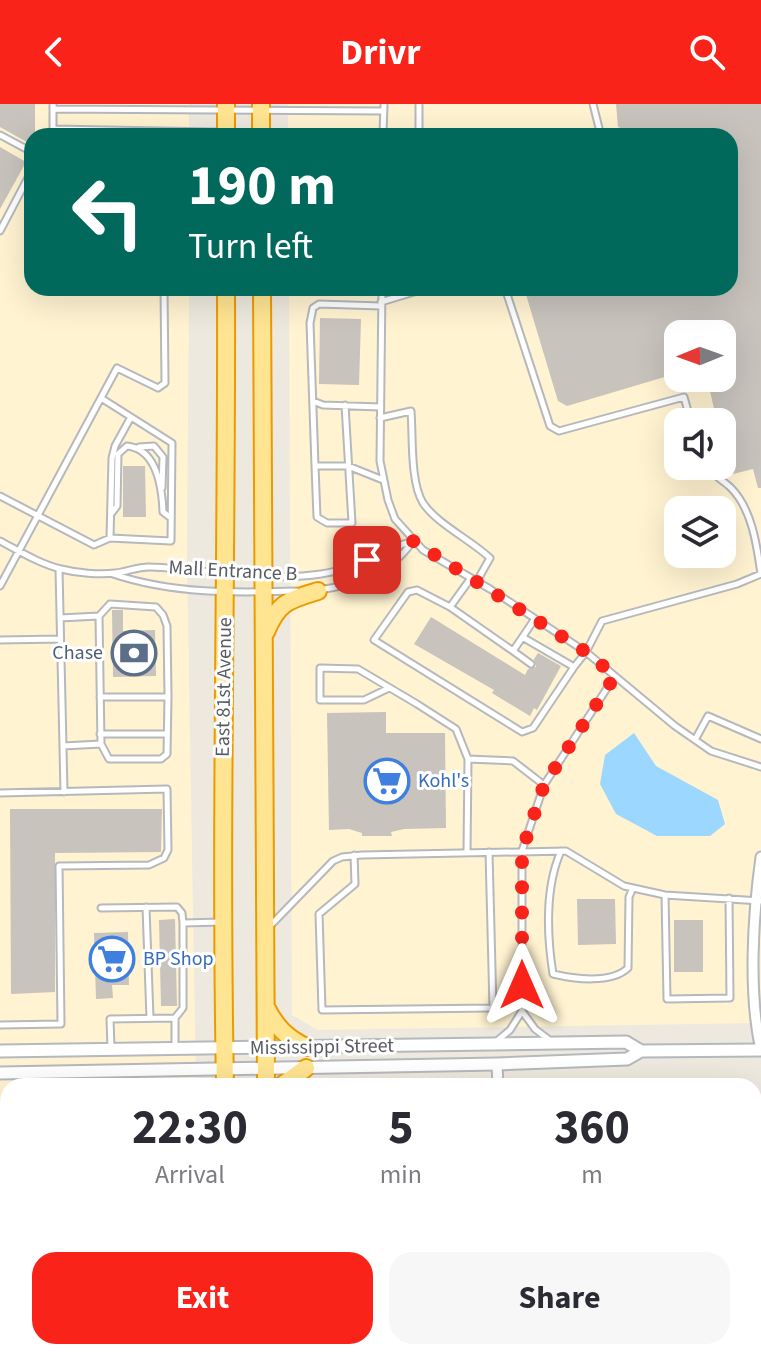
<!DOCTYPE html>
<html lang="en">
<head>
<meta charset="utf-8">
<style>
  :root { --surface:#fff; --page:#f7f7f7; --text:#2b2b33; --muted:#7c7c81; --accent:#f92319 }
  body { margin:0; font-family:"Source Sans 3",sans-serif; background:var(--page); color:var(--text); height:100vh; display:flex; flex-direction:column; font-size:30px; white-space:nowrap }
  * { box-sizing:border-box; margin:0 }
  p { font-size:26px; color:var(--muted) }
  .icon { flex:none; width:44px; height:44px; fill:none; stroke:currentColor; stroke-width:2; stroke-linecap:round; stroke-linejoin:round }
  .map { position:relative; flex:1; overflow:hidden }
  .drawer { position:absolute; left:0px; top:974px; width:762px; height:282px; display:flex; flex-direction:column; background:var(--surface); border-radius:24px 24px 0 0; box-shadow:0 8px 32px #0002 }
  .drawer>* { flex:none }
  .banner { position:absolute; left:24px; top:24px; width:714px; height:168px; border-radius:24px; box-shadow:0 8px 32px #0002; background:#00695c; color:#fff; overflow:hidden }
  .needle { width:52px; rotate:269deg }
  .buttons { position:absolute; left:664px; top:216px; display:grid; gap:16px }
  .buttons a { display:grid; place-items:center; width:72px; height:72px; border-radius:16px; background:var(--surface); box-shadow:0 8px 32px #0002; font-size:40px }
  .pin { position:absolute; display:grid; place-items:center; width:68px; height:68px; color:#fff; margin:-34px; border-radius:16px; box-shadow:0 4px 12px #0006 }
  .me { position:absolute; width:88px; margin:-44px; rotate:0deg; stroke-linejoin:round; filter:drop-shadow(0 0 6px #0008) }
  .turn { display:flex; align-items:center; gap:28px; height:168px; padding:0 32px; font-size:36px }
  .turn .icon { width:104px; height:104px; stroke-width:2.5 }
  .turn b { display:block; font-size:56px; line-height:68px }
  .eta { display:flex; justify-content:space-evenly; align-items:center; height:136px; text-align:center }
  .eta b { font-size:48px; font-weight:700; line-height:56px }
  .primary-button { display:flex; gap:16px; margin-top:auto; padding:16px 32px }
  .primary-button a { flex:1; height:92px; border-radius:24px; background:var(--accent); color:#fff; font-size:32px; font-weight:700; line-height:92px; text-align:center }
  .primary-button a+a { background:var(--page); color:var(--text) }
  header { display:flex; justify-content:space-between; align-items:center; height:104px; padding:0 32px; background:var(--accent); color:#fff; font-size:36px; font-weight:700 }
  .map>svg:first-child { display:block }
  .commercial { fill:#fff3d1; fill-rule:evenodd }
  .water { fill:#9cd7ff }
  .building { fill:#c8c3bc }
  .lines { fill:none; stroke-linecap:round; stroke-linejoin:round }
  .service-casing { stroke:#b5b8bd; stroke-width:9 }
  .minor-casing { stroke:#b5b8bd; stroke-width:13 }
  .tertiary-casing { stroke:#b5b8bd; stroke-width:15 }
  .primary-casing { stroke:#fec546; stroke-width:18 }
  .trunk-casing { stroke:#eb9a00; stroke-width:20 }
  .motorway-casing { stroke:#eb9a00; stroke-width:20 }
  .service { stroke:#fff; stroke-width:5 }
  .minor { stroke:#fff; stroke-width:9 }
  .tertiary { stroke:#fff; stroke-width:11 }
  .primary { stroke:#ffeda1; stroke-width:14 }
  .trunk { stroke:#ffe492; stroke-width:16 }
  .motorway { stroke:#ffdc83; stroke-width:16 }
  .route { stroke:#f92319; stroke-width:14; stroke-dasharray:0 25.2 }
  .labels { text-anchor:middle; dominant-baseline:central; stroke-width:6; stroke-linejoin:round; paint-order:stroke }
  .street-label { font-size:20px; fill:#585c62; stroke:#fff }
  .service-label { font-size:20px; fill:#4e5e75; stroke:#fff; text-anchor:end }
  .shop-label { font-size:20px; fill:#366cbe; stroke:#fff; text-anchor:start }
</style>
</head>
<body>
<header><svg class="icon" aria-label="back" viewBox="0 0 24 24"><path d="M15 5l-7 7 7 7"/></svg>Drivr<svg class="icon" aria-label="search" viewBox="0 0 24 24"><circle cx="10" cy="10" r="6"/><path d="M15 15l6 6"/></svg></header>
<div class="map">
<svg width="761" height="1255" viewBox="0 0 761 1255">
  <rect width="100%" height="100%" fill="#ede9de"/>
  <path class="commercial" d="M0,0H189V32H32V184H189L187,456L196,982H8V1248H201V1255H0Z
    M288,0H761V919L318,926L292,911L289,184H730V32H288ZM678,230H722V274H678ZM678,318H722V362H678ZM678,406H722V450H678Z"/>
  <path class="water" d="M634,629L656,662L718,696L725,720L710,732H657L616,710L600,680L605,651Z"/>
  <path class="building" d="M0,0H35V32H32V41L0,23Z
    M616,0H761V384H758L753,365L733,370L722,345V318H709L715,309L707,274H722V265L728,263L722,244V230H678V269L567,302L558,297L524,184H730V32H627L626,26L618,23Z
    M0,43L26,58L0,105Z
    M320,214L361,215L359,281L319,280Z
    M123,362H145L146,413H123Z
    M112,506H123V527L155,526L156,572L113,573Z
    M431,513L525,571L528,565L536,563L534,555L538,549L561,562L537,606L534,604L530,612L492,589L494,586L414,540Z
    M386,608V629H445L446,724L404,725L391,728L392,732H362V729L349,725L329,726L327,609Z
    M10,705H162L161,748L55,749V888L11,890Z
    M577,795H615L616,840L578,841Z
    M175,815L177,902H161L159,816Z
    M674,816H703V868H674Z
    M128,828L129,881H112L113,894L96,895L94,829Z"/>
  <g class="lines">
    <g class="service-casing">
      <path id="service" d="M593,0L601,32
        M53,5L384,7
        M53,25L383,31
        M0,31L32,48
        M383,31L384,0
        M50,32L53,25V0
        M419,32V0
        M0,127L32,66
        M382,184L380,357L388,396L395,415L423,446L490,485L586,548L675,622L711,647L761,663
        M505,184L550,322L559,327L684,293L691,318
        M381,198L427,184
        M381,202L319,200L313,204L310,219L315,362H348L383,376
        M313,297L323,301L380,303
        M380,314L411,307C413,332 410,378 423,399C437,420 471,436 490,454L477,477
        M139,343L154,342L163,353L162,384
        M315,362L317,413L327,419H352L345,301
        M708,362C714,373 723,376 731,384C752,405 757,442 761,470
        M0,392L94,441L110,434L171,437L172,339L101,294
        M111,410L117,402L118,350L127,342C157,345 162,383 163,408L171,414
        M110,434L112,354L115,342L131,313
        M0,437C19,447 40,460 61,465C77,469 99,471 115,469C127,468 139,462 151,463C207,465 266,478 321,470C355,465 381,446 413,437
        M59,465L64,688
        M113,470C172,490 236,489 297,487
        M471,474L450,503L513,547L534,516
        M0,482L117,264L158,284L165,279L164,184
        M319,486C358,480 390,470 413,437
        M450,503L417,486L408,488L374,536L522,628L533,624L574,563
        M99,512L110,500L156,503L163,511L167,522L168,593
        M60,514L99,512L101,640L63,642
        M524,534L574,563L586,548L602,517L737,480L761,470
        M0,536L60,535
        M513,547L531,560
        M389,584L364,596H320V564L358,565L417,600L456,625L468,655
        M100,593H168L167,650L161,655H109L101,640
        M100,630H167
        M695,636L708,612L761,635
        M0,689L167,685L168,746L164,754L149,761L59,762L61,920L0,921
        M561,747C545,783 547,832 553,870C574,875 611,880 628,864L629,793L633,784
        M467,749L468,655L513,657L544,681
        M354,751L355,780L319,810L322,906L493,904L489,748
        M665,791L667,895L730,894L729,794
        M146,803L150,914
        M101,804L177,803L182,809L183,819L221,818
        M270,822L333,757L342,753L362,751L566,747L624,782L665,791L761,797
        M522,907L535,925L552,938
        M497,937L510,926L522,907V747L544,681L615,572
        M111,944L110,915L175,914L183,904V819
        M175,945V914
        M0,1014H8
        M754,1053L761,1049
        M0,1189L8,1188
        M754,1222L761,1221
        M192,1248V1255
        M637,1248V1255
        M693,1248V1255
        M122,1249L160,1248"/>
    </g>
    <g class="minor-casing">
      <path id="minor" d="M761,753C753,811 748,889 761,946
        M497,960L498,982
        M511,1248V1255"/>
    </g>
    <g class="tertiary-casing">
      <path id="tertiary" d="M0,947L626,938L641,947
        M0,969L497,960L627,955L641,947L761,946"/>
    </g>
    <g class="primary-casing">
      <path id="primary" d="M239,1248V1255"/>
    </g>
    <g class="trunk-casing">
      <path id="trunk" d="M226,0V32
        M261,0V32
        M262,184L266,982
        M266,528C278,498 289,496 318,487
        M266,903C276,923 287,934 306,943
        M225,982C220,716 227,450 226,184
        M281,982L306,964
        M278,1248V1255"/>
    </g>
    <g class="motorway-casing">
      <path id="motorway" d="M220,1248L221,1255"/>
    </g>
    <use href="#service" class="service"/>
    <use href="#minor" class="minor"/>
    <use href="#tertiary" class="tertiary"/>
    <use href="#primary" class="primary"/>
    <use href="#trunk" class="trunk"/>
    <use href="#motorway" class="motorway"/>
  </g>
  <g class="lines">
    <path class="route" d="M367,456L391,443L413,437L586,548L615,572L544,681L522,747V881"/>
  </g>
  <defs>
    <g id="bank-ring" transform="scale(2.3)"><circle r="9.5" fill="#fff" stroke="#5c6f8a" stroke-width="1.5"/><path d="M-6-4H6V4H-6ZM0-2.3a2.3 2.3 0 1 0 0 4.6a2.3 2.3 0 1 0 0-4.6Z" fill="#5c6f8a"/></g>
    <g id="supermarket-ring" transform="scale(2.3)"><circle r="9.5" fill="#fff" stroke="#3f7fe0" stroke-width="1.5"/><path d="M-6-5.5h2.5l.6 2H6L4.5 2H-2.5L-4.4-4H-6ZM-1.5 3.2a1.3 1.3 0 1 0 .1 0ZM3 3.2a1.3 1.3 0 1 0 .1 0Z" fill="#3f7fe0"/></g>
  </defs>
  <g fill-rule="evenodd">
    <use href="#bank-ring" x="134" y="549"/>
    <use href="#supermarket-ring" x="387" y="677"/>
    <use href="#supermarket-ring" x="112" y="855"/>
  </g>
  <g class="labels">
    <g class="street-label">
      <text transform="translate(233 467) rotate(3)">Mall Entrance B</text>
      <text transform="translate(224 583) rotate(-89)">East 81st Avenue</text>
      <text transform="translate(322 943) rotate(-1)">Mississippi Street</text>
    </g>
    <g class="service-label">
      <text x="103" y="549">Chase</text>
    </g>
    <g class="shop-label">
      <text x="418" y="677">Kohl's</text>
      <text x="143" y="855">BP Shop</text>
    </g>
  </g>
</svg>
<div class="buttons">
<a><svg class="needle" viewBox="-14 -14 28 28"><path d="M0-13l5 13h-10z" fill="#e53935"/><path d="M0 13l5-13h-10z" fill="#7c7c81"/></svg></a>
<a><svg class="icon" aria-label="sound" viewBox="0 0 24 24"><path d="M4 9h4l5-4v14l-5-4H4zM17 9q2 3 0 6"/></svg></a>
<a><svg class="icon" aria-label="layers" viewBox="0 0 24 24"><path d="M12 4l9 5-9 5-9-5zM3 14l9 5 9-5"/></svg></a>
</div>
<div class="pin" style="left:367px;top:456px;background:#d93025"><svg class="icon" aria-label="arrive" viewBox="0 0 24 24"><path d="M6 21V4h12l-3 4 3 4H6"/></svg></div>
<svg class="me" style="left:522px;top:881px" viewBox="-20 -20 40 40"><path d="M0-17L14 15 0 8-14 15z" fill="#f92319" stroke="#fff" stroke-width="4"/></svg>
<div class="banner">
<div class="turn"><svg class="icon" aria-label="left" viewBox="0 0 24 24"><path d="M17 20v-9H6M10 6l-5 5 5 5"/></svg><div><b>190 m</b>Turn left</div></div>
</div>
<section class="drawer">
<div class="eta">
<div><b>22:30</b><p>Arrival</p></div>
<div><b>5</b><p>min</p></div>
<div><b>360</b><p>m</p></div>
</div>
<div class="primary-button"><a>Exit</a><a>Share</a></div>
</section>
</div>
</body>
</html>
